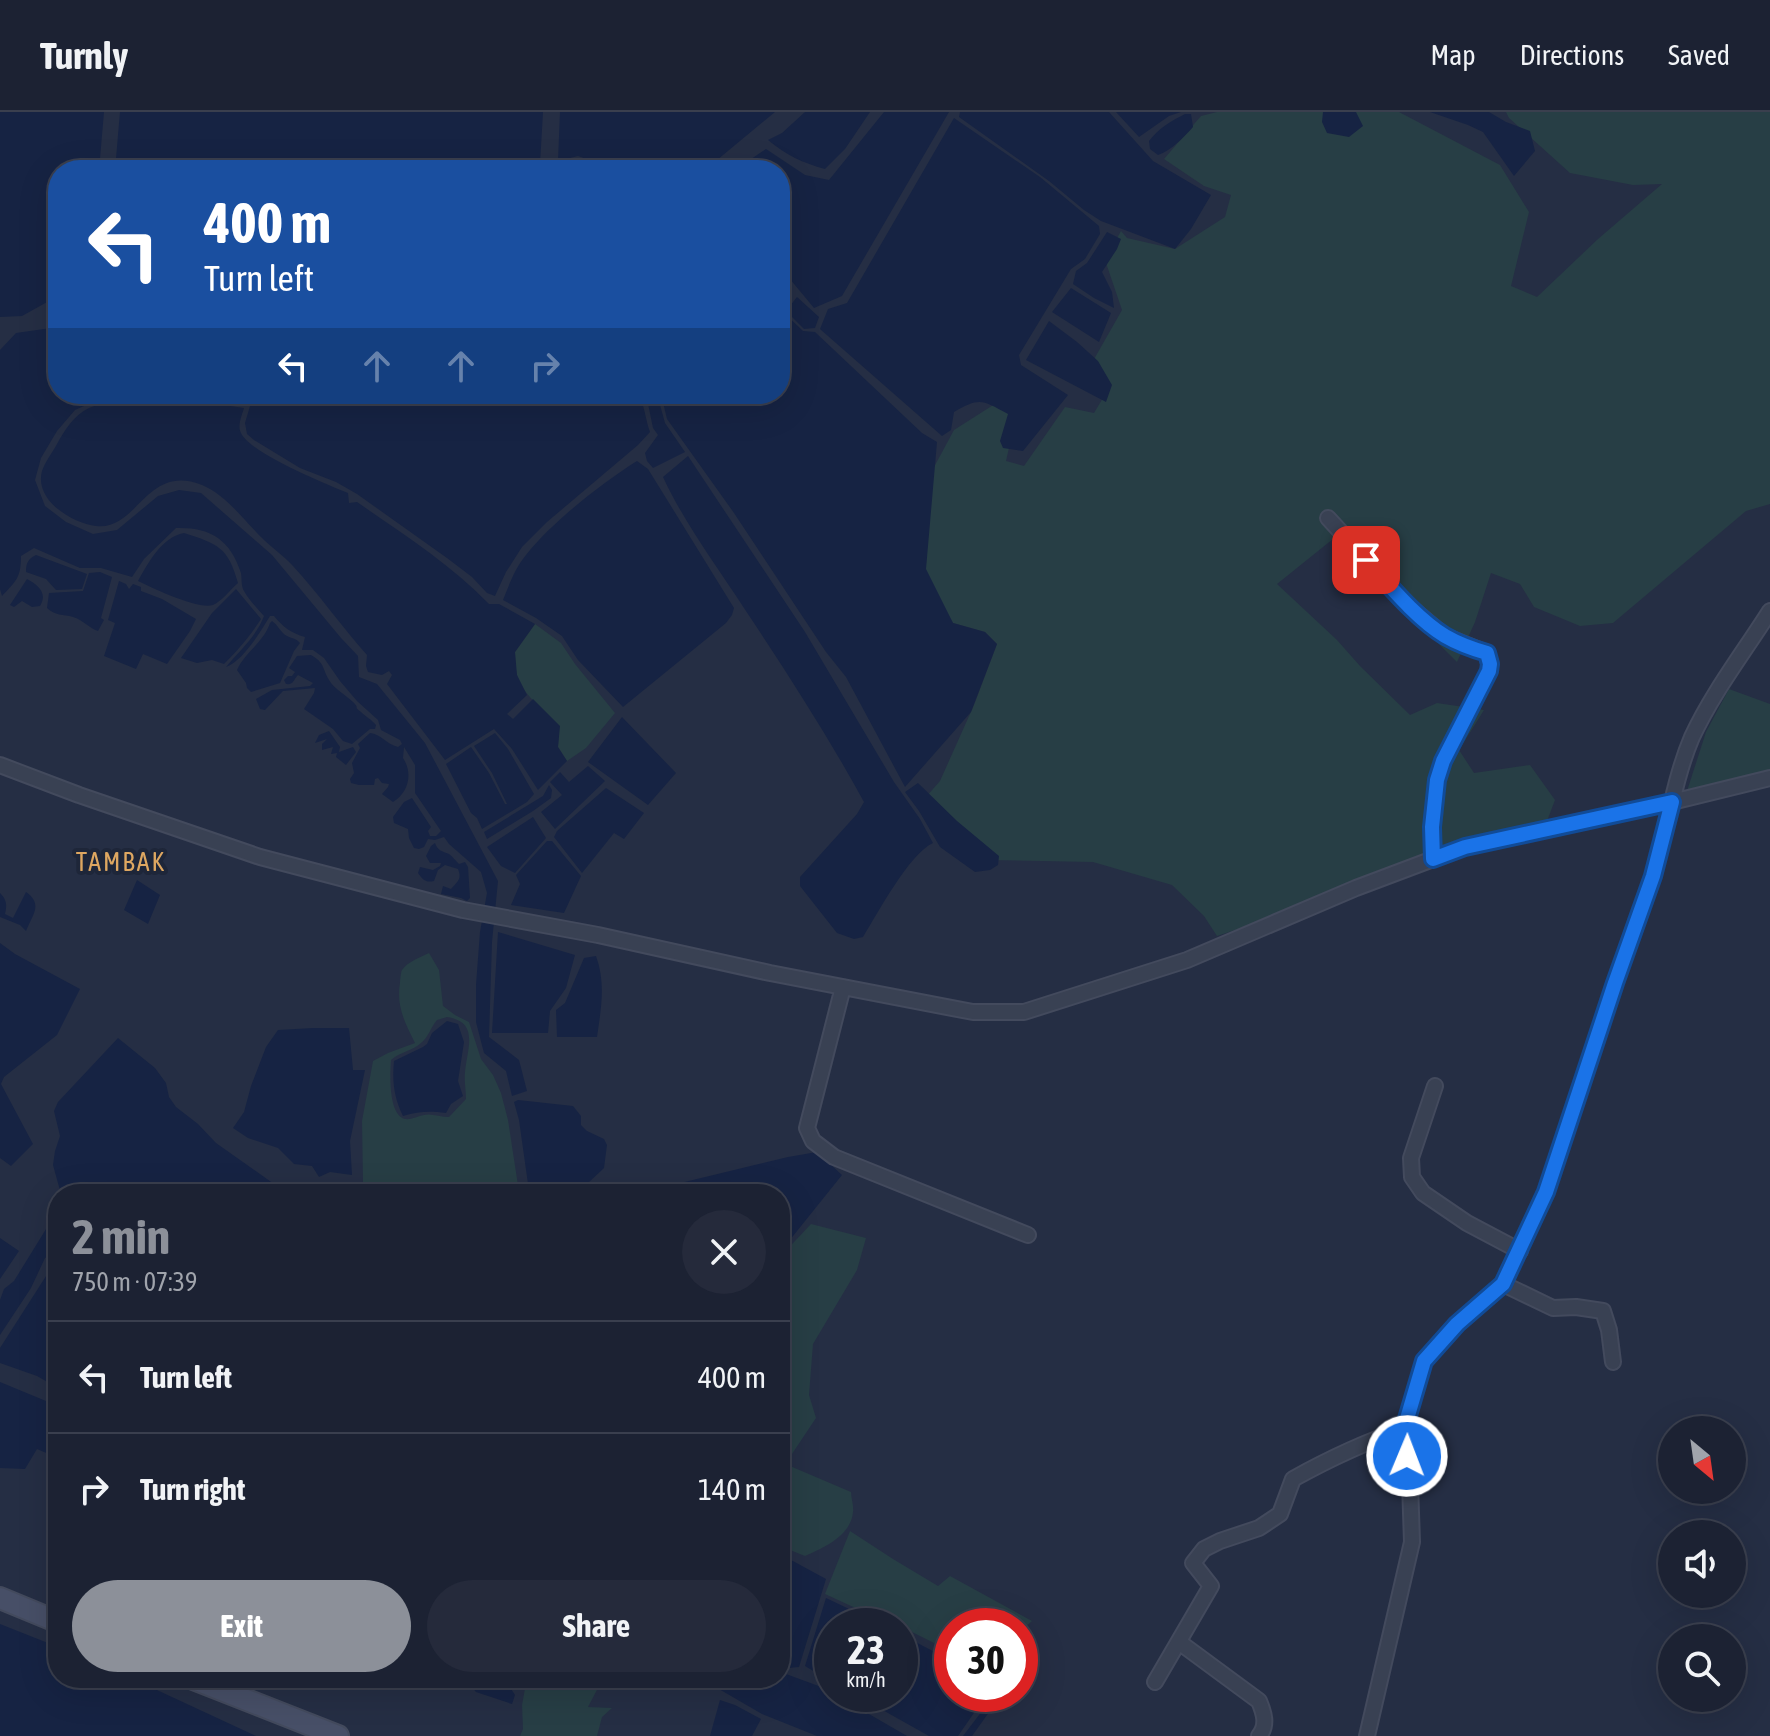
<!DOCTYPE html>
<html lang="en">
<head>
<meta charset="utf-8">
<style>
  :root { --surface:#1c2233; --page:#252a3b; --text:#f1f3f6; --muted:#a0a4ac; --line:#3a3f4e; --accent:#8c9099 }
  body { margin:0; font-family:"Asap Condensed",sans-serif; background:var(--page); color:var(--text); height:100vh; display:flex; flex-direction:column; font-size:30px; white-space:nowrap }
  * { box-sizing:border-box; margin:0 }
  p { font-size:26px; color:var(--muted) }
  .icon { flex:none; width:44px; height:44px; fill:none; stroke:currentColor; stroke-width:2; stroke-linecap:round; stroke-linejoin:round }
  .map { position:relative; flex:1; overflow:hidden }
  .drawer { position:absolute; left:48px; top:1072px; width:742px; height:504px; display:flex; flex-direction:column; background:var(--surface); border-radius:32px; box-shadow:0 8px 32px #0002,0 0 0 2px var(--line) }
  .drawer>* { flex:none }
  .banner { position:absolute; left:48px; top:48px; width:742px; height:244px; border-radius:32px; box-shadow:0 8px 32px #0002,0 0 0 2px var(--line); background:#1a4fa0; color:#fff; overflow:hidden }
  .needle { width:52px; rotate:151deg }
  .controls { position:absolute; left:1658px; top:1304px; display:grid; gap:16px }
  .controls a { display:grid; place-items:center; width:88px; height:88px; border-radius:50%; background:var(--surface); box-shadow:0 8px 32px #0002,0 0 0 2px var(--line); font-size:40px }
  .speed { position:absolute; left:814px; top:1496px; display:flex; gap:16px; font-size:40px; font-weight:700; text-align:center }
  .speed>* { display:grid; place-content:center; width:104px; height:104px; border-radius:50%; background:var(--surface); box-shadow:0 8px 32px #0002,0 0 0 2px var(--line); line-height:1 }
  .speed small { font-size:20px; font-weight:400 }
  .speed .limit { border:12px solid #d22; background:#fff; color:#111 }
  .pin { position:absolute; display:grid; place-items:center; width:68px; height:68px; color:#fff; margin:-34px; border-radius:16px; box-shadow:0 4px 12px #0006 }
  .me { position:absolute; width:88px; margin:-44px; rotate:1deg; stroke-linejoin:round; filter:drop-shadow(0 0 6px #0008) }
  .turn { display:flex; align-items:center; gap:28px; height:168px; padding:0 24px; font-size:36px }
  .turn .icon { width:104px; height:104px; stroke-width:2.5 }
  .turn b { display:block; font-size:56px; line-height:68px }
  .lanes { display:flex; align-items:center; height:76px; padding:0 24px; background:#0003; justify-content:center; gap:40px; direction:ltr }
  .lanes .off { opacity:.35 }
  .round { display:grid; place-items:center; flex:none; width:84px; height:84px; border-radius:42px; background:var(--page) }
  .head { display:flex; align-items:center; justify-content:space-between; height:136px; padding:0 24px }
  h1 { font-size:48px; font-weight:700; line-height:60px; color:var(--accent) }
  .button { display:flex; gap:16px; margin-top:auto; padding:16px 24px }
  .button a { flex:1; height:92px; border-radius:48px; background:var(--accent); color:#fff; font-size:32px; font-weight:700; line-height:92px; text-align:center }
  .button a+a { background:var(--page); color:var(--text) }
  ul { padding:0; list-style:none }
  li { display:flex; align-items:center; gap:24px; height:112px; padding:0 24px; border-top:2px solid var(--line) }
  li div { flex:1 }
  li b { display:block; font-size:30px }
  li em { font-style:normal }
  header { display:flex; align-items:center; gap:48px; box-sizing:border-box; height:112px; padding:0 40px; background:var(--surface); border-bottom:2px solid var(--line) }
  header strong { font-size:38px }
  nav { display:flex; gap:44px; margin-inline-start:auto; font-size:28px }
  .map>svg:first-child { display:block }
  .green { fill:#273e45; fill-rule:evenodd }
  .water { fill:#162343 }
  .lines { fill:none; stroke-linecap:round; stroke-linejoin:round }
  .street-casing { stroke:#434a5d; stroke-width:18 }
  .secondary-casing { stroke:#434a5d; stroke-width:24 }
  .street { stroke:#394153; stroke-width:14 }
  .secondary { stroke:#474f67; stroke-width:20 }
  .route-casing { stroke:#114b97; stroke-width:20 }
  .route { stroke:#1a73e8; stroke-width:14 }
  .labels { text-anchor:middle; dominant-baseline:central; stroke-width:8; stroke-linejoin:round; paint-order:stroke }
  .quarter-label { font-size:26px; letter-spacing:2px; fill:#dea761; stroke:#1e2639 }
</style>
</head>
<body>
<header>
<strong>Turnly</strong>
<nav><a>Map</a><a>Directions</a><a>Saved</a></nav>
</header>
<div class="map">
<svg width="1770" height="1624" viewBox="0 0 1770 1624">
  <rect width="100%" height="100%" fill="#252e44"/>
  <path class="green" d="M1217,0H1399L1500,53L1529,100L1511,174L1537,185L1598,127L1662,72L1633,73L1570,61L1509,6L1506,0H1770V392L1746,399L1613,511L1580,514L1534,495L1520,472L1491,461L1475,510L1457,550L1333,427L1277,472L1337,528L1360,554L1410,603L1437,591L1484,598L1459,638L1474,661L1530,653L1555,688L1544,717L1217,824L1204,804L1172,773L1093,750L988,748L926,685L940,669L974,593L997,532L985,520L953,511L925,464L933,357L954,318L1023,274L1006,349L1024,354L1065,295L1094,301L1106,281L1093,249L1122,198L1105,148L1121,119L1127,126L1175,137L1225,105L1231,83L1204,74L1164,47L1201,4Z
    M535,512L561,531L575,552L615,601L586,636L567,649L558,635L559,614C545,599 525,585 518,566C515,558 515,548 515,540Z
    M1729,577L1770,592V661L1687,679L1706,620Z
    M429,841L439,858L443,894L455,903L469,910L481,947L493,963L501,981L508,1008L519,1080L431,1081L363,1071L362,1009L373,949L388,941L415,931C405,911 396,894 400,871C400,869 401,859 402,858C407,850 421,845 429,841ZM447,905C480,910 467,937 465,960C464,969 466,978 466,987L449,1005C440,1005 431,1001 424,1003C418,1004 411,1008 405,1007C388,1003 390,961 391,948C400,940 412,939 421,931C428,926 431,915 437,908Z
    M811,1112L866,1126L857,1158L813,1232L809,1283L816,1306L784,1354L780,1379V1145Z
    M790,1354L851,1380C851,1386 854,1394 853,1400C851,1424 823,1436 805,1444L780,1434V1414Z
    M850,1419L893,1447L938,1474L950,1464L1032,1509L1020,1520V1514H952V1540L870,1499H862L825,1482Z
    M526,1571L599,1574L588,1595L612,1596L602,1605L597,1624H520L523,1617L522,1593Z"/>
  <path class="water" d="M0,0H104L99,58H58V184L22,204L0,205Z
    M120,0H543L540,52L525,58H115Z
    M560,0H775L705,58H617L578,44L558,49Z
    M805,0H870L845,37L825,57C803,51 786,43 768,28L782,21Z
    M884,0H949L842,184L814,196L780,155V58H735L766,37L805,63L829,68Z
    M960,0H1109L1153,49L1211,83L1191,117L1175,137L1101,109L1084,98L1049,69L959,5Z
    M1116,0H1181L1169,4L1139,25Z
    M1323,0H1356L1363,14L1349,25L1327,21L1322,10Z
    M1430,0H1489L1506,10L1530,19L1535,39L1514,64L1483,20L1468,13Z
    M1185,2H1191L1193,15C1184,25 1171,39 1158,43L1150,37L1149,29C1159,16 1171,9 1185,2Z
    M954,6L1040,65L1099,114L1100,122L1085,147L1071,157L1019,243L1021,253L1068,283L1023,339L1003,336L1000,329L1008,302C982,288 980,285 954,300L951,318L942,324L820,217L828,197L847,191Z
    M1107,120L1121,127L1117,137L1102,160L1112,180L1114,196L1094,186L1073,172L1076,159L1087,151Z
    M1071,176L1111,201L1099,230L1052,200Z
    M797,185L819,205L815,216L804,217L786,199Z
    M780,197L803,219L815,220L922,321L937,330L926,457L953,511L985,520L997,532L971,600L905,675L846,565L826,540L734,401L667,307L661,282H780Z
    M1049,209L1077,230L1098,249L1112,273L1106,290L1026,248Z
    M58,215V282H120L109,283L75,298L57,319L41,346L35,368L45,394L66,410L93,422L117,418L158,384L179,378L201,381L272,443L341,526L358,544L359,565L377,572L425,631L498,769L492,830L489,925L519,948L527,979L512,984L506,959L484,941L476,910V873L480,820L487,781L481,760L449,732L444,725L435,728L428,727L424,735L419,737L414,736L409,726L408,717L394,711L393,705L404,690L412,686L431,715L428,719L430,724H436L441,719L415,681V653L404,635L403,646C413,661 409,680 393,690L382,682L388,675L389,672L382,671L378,666L375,667L374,673H359L351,671L350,667L354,661L352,651L360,636L358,632L370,621C381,622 386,632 398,635L402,632L400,628L381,618L378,608L357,589L340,569L324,546L313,538H302L305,525C291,521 283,515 274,504H270C261,519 243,549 226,555C240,538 256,525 264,504C257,496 249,488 244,479C241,474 242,468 241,461C230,427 210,415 176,416L144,447L132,465L101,456H80L34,436L21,444C21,466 16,469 2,484L0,477V238L16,221Z
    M176,282H279L251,290Z
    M310,282H638C644,290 646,310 650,320L638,333L547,410L522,435L506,460L495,484L487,481L472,465L447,446L357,382L336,370L300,356L254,328L247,322L245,311L250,294L284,289Z
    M646,282H657L665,311L685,340L653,356L647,349L645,341L658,323L653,316Z
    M136,285L189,288L244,296C242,303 237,314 241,321C250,341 326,372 348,381L349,391L357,390C403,422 450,452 489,492H499L535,512L515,540L517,563L527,583L507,602L513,607L533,587L560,614L558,635L567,649L538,678L512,637L494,617L445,648L387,572L392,563L389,559L382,563L368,560L366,554L367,543C341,514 319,482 293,454C283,443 271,435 261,425C243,407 226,383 202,373C146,351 138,419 96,414C72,411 34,388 42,359C45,350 52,341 57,332C64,319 74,303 89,296C103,290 120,288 136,285Z
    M688,344L805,520L894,670L920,707L933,731C909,742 878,801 863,825L854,827L837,821L800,774V765L857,702L864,690C828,624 786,559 744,496C716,453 685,412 663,365Z
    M637,349L648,357L734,496L732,503L726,511L623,595L578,548L562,524L536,506L503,488C509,473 515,456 526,443C552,410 602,371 637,349Z
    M184,421C218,432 228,435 238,471C230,478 222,489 213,493C199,498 152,476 138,469C148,451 162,425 184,421Z
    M36,443L87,462L82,477L56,478L46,467L26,460C26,451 28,447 36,443Z
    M100,460L112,465L101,506L104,508L98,519C89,516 83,508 73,505C63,502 55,504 47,496L49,481L83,479L89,461Z
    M27,467C38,473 48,481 40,494L32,495L22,489L14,495L10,493Z
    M119,469L126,472L129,477L133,472L141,475V479L162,487L196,507L190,519L167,552L143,542L136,557L104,544L115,511L108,508Z
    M236,477L261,507C250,524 239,537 224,552L212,548L197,551L181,546L212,501Z
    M272,509C278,513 281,521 287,524C293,527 296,526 300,531L294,539L280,571L251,580L247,576L246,571L237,558C245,540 264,530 270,511Z
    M311,543C325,551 322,556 329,568C334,577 346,583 353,590C361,598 352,593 361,600C366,605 371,607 376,613L375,617H370L352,632L343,629L333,617L304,597L314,581L315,576L283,579L265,598L260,597L256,587L272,578L310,574L313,571L298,563C293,568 294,573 286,572L284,568L288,564H292L295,560L289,556L297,544Z
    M622,605L676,661L648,693L588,650Z
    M329,619L340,635L339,640L353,635L356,640L346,653L336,645L337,641L331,642L333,635L322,638V632L327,627L315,631L319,623Z
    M495,621L508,637L534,682L527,690L482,717L477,706L471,701L446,652L471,635L489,661L505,692H507L492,661L474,634Z
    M588,654L605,669L555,717L541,700L562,683L550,670L560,660L569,670Z
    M918,671L957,709L999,744L998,753L990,758L975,760L940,735L919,699L905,680Z
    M549,673L552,678L551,686L533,699L487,727L484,720L543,684Z
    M606,676L644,701L624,727L614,721L582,761L554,725L557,719Z
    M533,705L546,726L515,761L501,754L487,735Z
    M547,729H552L581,764L564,801L511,793L520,772L516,763Z
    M435,731C438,739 442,739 449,742C452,744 456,749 459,752L465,750L468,755L470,786L467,789L461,786L441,782L443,774L451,777C458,769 462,767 458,757L445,753L438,758L434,769C426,771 423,768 418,761L420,755L433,758L440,754L441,751H430L426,744L431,734Z
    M137,768L160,783L148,812L124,798Z
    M26,780C43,792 33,802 26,819L20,813L0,805V781C7,788 7,793 5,802L13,806Z
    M498,820L575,843L566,876L550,899L548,921H492Z
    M0,831L15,842L80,877L57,923L4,965L1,972L33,1032L11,1054L0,1046Z
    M596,844C606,871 601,897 597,925H557L556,898L565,891L584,846Z
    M447,909L458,912L464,930L458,969L463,984L451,992L446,1001C431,999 419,999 403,1004C394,985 392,970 394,949L423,935L427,932L432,921Z
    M313,916H349L353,958H365L350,1029L352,1063L330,1060L319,1065L312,1054L294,1052L278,1036L248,1026L233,1016L244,1000L251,974L266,935L278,918Z
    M118,926L155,956L166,971L169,985L176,995L198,1012L216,1031L274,1072L296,1082H61L53,1053L55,1039L60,1024L54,999L58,990Z
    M518,988L573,994L581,1004V1013L587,1019L604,1027L607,1033L604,1056L587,1072L580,1075L529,1079L519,1008L514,990Z
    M817,1040L842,1063L789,1129L780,1136V1082H635L788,1045Z
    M51,1109L58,1110C58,1127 63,1138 45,1146L31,1176L0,1223V1188L4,1177L14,1169Z
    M0,1126L19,1139L0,1167Z
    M48,1161L58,1166V1276L37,1264L0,1251V1236Z
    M0,1270L58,1294V1346L37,1337L25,1357L0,1356Z
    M780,1442L826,1467L799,1555L788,1556L780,1552Z
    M826,1486L885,1514H832V1570L805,1554Z
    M0,1512L58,1535V1566H131L256,1624H0Z
    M900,1522L952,1549V1582H987L958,1624H929L854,1582H900Z
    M780,1558L786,1562L824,1576L907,1624H817L762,1602L700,1566H780Z
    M387,1566H485L429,1573L406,1571Z
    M497,1568L508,1572L515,1583L512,1592L476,1580L472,1575L489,1569Z
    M995,1582H1002L972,1624H963Z
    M720,1588L735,1593L761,1607L752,1624H710Z"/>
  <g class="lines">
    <g class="street-casing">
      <path id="street" d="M1328,406L1410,495L1435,516L1445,524L1487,541L1489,547V559L1443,649L1437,668L1432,715L1433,747
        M0,653L79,683L260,745L463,798L598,823L770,861L973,900H1024L1187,848L1356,776L1465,735L1672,690C1677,668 1683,646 1692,625C1713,580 1744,540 1770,499
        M843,875L807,1016L813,1029L834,1045L1028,1123
        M1435,974L1411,1046L1412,1065L1423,1081L1467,1111L1520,1139
        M1503,1172L1553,1196L1576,1195L1603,1199L1609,1218L1613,1250
        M1179,1530L1259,1589C1264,1601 1268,1613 1259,1624
        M1155,1570L1211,1474L1193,1451L1204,1437L1220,1429L1259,1416L1280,1402L1293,1367C1329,1347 1365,1330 1404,1317
        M1367,1624L1412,1430L1410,1371L1404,1317L1424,1249L1457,1212L1503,1172L1546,1080L1615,871L1653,764L1672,690L1770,666"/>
    </g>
    <g class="secondary-casing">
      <path id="secondary" d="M0,1486L58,1510
        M191,1566L338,1624"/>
    </g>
    <use href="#street" class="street"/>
    <use href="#secondary" class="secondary"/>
  </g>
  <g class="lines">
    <g class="route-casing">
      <path id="route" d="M1366,448C1388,472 1417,507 1445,524C1457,531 1473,537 1487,541L1490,552L1489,559L1443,649L1437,668L1432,715L1433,747L1465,735L1672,690L1653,764L1615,871L1546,1080L1503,1172L1457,1212L1424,1249L1404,1317L1407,1344"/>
    </g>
    <use href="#route" class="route"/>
  </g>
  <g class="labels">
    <g class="quarter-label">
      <text x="121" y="750">TAMBAK</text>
    </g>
  </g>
</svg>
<div class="controls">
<a><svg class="needle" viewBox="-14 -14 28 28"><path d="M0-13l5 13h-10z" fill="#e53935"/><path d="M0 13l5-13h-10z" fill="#a0a4ac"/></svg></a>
<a><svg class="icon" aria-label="sound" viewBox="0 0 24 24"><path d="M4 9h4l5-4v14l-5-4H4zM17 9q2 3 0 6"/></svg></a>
<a><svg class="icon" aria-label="search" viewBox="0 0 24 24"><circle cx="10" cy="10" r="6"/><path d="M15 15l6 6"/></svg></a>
</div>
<div class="speed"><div>23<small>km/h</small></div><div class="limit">30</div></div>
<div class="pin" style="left:1366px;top:448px;background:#d93025"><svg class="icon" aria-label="arrive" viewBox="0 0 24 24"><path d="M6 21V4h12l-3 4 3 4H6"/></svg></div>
<svg class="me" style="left:1407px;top:1344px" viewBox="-20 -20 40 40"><circle r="17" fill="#1a73e8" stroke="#fff" stroke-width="3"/><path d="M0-11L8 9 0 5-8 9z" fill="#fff"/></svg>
<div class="banner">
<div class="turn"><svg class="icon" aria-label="left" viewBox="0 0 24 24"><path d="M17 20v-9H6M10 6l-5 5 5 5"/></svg><div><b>400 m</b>Turn left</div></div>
<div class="lanes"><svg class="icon" aria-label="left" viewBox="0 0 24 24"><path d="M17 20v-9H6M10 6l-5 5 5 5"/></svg><svg class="icon off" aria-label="ahead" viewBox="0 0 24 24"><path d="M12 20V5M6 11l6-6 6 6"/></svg><svg class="icon off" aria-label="ahead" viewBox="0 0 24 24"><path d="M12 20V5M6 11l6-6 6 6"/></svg><svg class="icon off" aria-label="right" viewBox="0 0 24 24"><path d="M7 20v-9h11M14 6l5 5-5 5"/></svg></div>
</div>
<section class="drawer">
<div class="head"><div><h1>2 min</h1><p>750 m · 07:39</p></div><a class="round"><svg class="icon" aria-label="close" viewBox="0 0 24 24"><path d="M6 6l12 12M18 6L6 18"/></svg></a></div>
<ul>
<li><svg class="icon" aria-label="left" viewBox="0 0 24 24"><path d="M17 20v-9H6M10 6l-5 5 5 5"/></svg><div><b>Turn left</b></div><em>400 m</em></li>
<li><svg class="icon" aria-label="right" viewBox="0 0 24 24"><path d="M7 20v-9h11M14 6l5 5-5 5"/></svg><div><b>Turn right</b></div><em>140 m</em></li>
</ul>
<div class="button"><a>Exit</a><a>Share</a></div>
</section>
</div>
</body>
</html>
